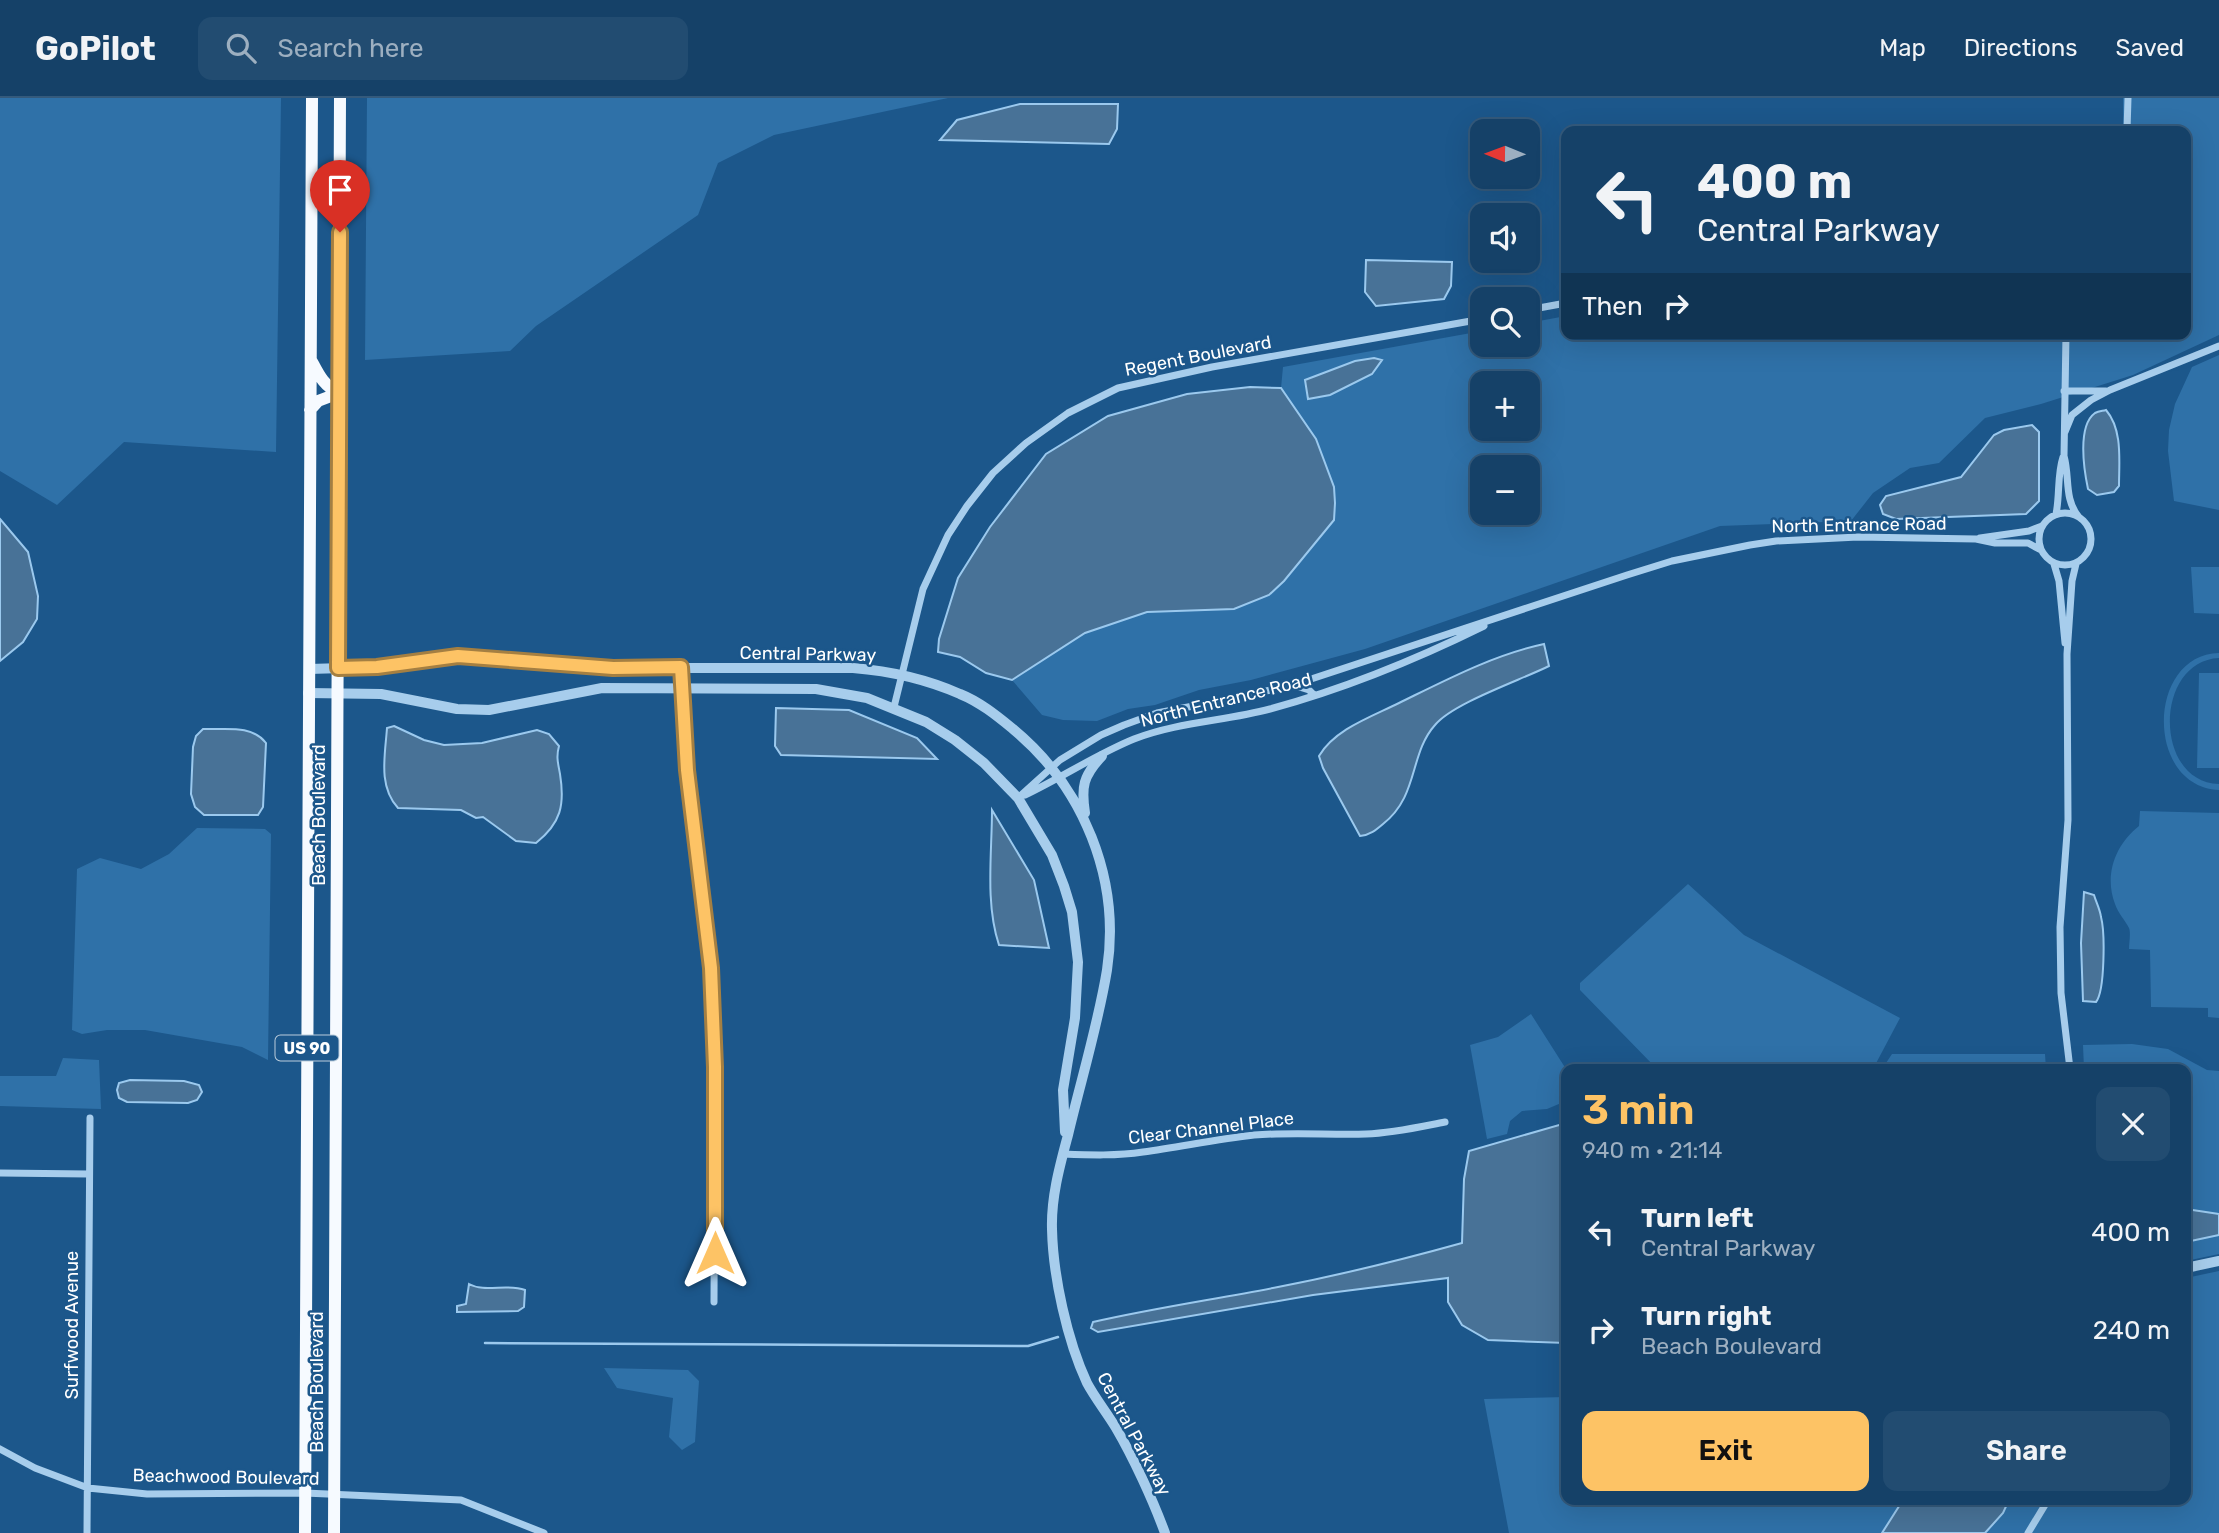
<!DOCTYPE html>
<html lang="en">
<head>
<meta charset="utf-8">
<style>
  :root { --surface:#154168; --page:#224c71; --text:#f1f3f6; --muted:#9dafc0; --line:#345a7c; --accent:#fdc365 }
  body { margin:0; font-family:Rubik,sans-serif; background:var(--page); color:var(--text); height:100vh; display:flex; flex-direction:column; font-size:26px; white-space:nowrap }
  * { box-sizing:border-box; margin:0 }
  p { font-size:23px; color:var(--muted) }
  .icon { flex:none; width:38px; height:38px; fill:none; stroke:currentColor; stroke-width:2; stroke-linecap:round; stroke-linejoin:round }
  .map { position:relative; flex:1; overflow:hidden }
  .sheet { position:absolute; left:1561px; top:966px; width:630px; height:441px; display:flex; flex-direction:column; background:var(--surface); border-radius:14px; box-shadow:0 7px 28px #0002,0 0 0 2px var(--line) }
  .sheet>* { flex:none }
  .top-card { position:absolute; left:1561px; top:28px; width:630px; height:214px; border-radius:14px; box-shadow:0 7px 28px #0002,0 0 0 2px var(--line); background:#154168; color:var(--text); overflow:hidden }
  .needle { width:46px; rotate:271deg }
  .buttons { position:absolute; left:1470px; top:21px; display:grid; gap:14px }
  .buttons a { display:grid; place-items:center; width:70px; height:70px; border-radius:14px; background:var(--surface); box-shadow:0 7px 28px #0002,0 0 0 2px var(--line); font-size:35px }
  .pin { position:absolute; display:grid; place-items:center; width:60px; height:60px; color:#fff; margin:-72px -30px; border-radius:50% 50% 50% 0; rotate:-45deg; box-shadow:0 0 7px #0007 }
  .pin .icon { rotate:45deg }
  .me { position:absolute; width:77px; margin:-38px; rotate:0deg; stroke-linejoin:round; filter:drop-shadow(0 0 5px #0008) }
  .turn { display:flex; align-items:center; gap:24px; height:147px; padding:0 21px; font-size:32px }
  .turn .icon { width:91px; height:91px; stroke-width:2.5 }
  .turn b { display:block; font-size:49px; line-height:60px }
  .then { display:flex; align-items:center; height:66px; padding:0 21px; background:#0003; gap:14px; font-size:26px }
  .round { display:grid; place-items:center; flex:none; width:74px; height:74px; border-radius:14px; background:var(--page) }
  .overview { display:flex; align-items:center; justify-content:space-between; height:119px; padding:0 21px }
  h1 { font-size:42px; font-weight:600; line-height:52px; color:var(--accent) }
  .cta { display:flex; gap:14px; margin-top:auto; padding:14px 21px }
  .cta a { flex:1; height:80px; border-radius:14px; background:var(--accent); color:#111; font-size:28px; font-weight:600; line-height:80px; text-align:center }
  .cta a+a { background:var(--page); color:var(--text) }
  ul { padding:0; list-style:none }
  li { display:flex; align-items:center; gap:21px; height:98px; padding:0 21px }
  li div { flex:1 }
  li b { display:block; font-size:26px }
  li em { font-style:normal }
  header { display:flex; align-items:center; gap:42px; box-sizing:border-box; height:98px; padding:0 35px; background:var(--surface); border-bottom:2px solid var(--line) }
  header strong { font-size:33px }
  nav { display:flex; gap:38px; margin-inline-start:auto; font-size:24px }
  .search { width:490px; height:63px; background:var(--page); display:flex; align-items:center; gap:18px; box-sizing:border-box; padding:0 24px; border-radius:14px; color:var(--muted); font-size:26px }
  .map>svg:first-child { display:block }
  .green { fill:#2f71a8; fill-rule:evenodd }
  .water { fill:#487297; stroke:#9bc9ee; stroke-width:2 }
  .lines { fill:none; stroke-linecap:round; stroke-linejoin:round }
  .stream { stroke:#9bc9ee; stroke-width:2.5 }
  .minor { stroke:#a7cdec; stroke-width:7 }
  .tertiary { stroke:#a7cdec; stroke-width:10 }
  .trunk { stroke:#f6faff; stroke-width:12 }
  .route-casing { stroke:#a47f42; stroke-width:18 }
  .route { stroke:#fdc365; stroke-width:12 }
  .labels { text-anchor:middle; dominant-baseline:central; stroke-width:5; stroke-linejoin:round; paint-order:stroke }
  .shield { fill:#1c578b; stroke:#bbcddc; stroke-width:2 }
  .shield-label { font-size:16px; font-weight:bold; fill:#fff }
  .street-label { font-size:18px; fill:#fff; stroke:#1c578b }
</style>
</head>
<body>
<header>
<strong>GoPilot</strong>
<div class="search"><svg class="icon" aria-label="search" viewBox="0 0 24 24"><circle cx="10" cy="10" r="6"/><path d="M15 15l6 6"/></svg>Search here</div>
<nav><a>Map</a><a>Directions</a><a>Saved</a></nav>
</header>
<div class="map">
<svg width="2219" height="1435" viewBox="0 0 2219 1435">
  <rect width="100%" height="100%" fill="#1c578b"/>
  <path class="green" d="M0,0H281L276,354L124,344L57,407L0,373Z
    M367,0H948L774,37L718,65L698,117L536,228L510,253L365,262Z
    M2123,0H2219V237L2133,277L2041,306L1985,320L1939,365L1910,370L1873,395L1851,423L1720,428L1365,551L1251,582L1199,592L1155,607L1128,611L1097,623L1063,622L1042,617L1012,582L1085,535L1147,514L1235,511L1334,422V389L1316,341L1281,290L1283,269L1482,233V247H1528V225L1566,218V236H2186V33H2101L2123,28ZM1482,285H1528V331H1482ZM1482,369H1528V415H1482Z
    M2219,257V412L2174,403L2168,353L2169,332L2175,306L2192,269Z
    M2191,469H2219V516L2194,515Z
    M2219,555V560C2154,563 2153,684 2219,686V692C2145,689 2146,557 2219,555Z
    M2199,575H2219V670H2197Z
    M2140,713L2219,715V920L2208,919V910L2151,909L2150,852L2129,851C2129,845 2131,835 2129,830C2125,822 2118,815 2115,806C2104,777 2115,747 2139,728Z
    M197,730L265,731L271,736L268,962L242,949L145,932H107L82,936L72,932L77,771L100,760L141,771L169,756Z
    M1688,786L1744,837L1900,920L1873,971H1762L1751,966L1715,971H1657L1580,892V885Z
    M1531,916L1566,971V1003L1547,1011L1522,1013L1510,1023L1507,1036L1487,1041L1470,947L1498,939Z
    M2132,946L2168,951L2207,972L2219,973V1156L2186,1163V971H2084L2083,947Z
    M1892,956H2045L2046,971H1882Z
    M63,960L99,962L101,1011L0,1008V978H56Z
    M2219,1173V1435H1509L1484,1301L1566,1299V1402H2186V1180Z
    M604,1270L688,1272L699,1283L695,1344L682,1352L669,1339L673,1300L617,1290Z"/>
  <path class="water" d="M1020,6H1118L1117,31L1109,46L940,42L957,22Z
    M1366,162L1452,164L1451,188L1444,201L1376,208L1365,194Z
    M1374,260L1382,262L1372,276L1330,297L1308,301L1305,282L1355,263Z
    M1250,289L1281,290L1316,341L1334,389L1335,405L1334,422L1284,483L1269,497L1234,511L1147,514L1085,535L1012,582L986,575L960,559L938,554L939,541L958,480L990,429L1046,356L1108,318L1187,296Z
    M2106,312C2123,332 2119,363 2119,388L2114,394L2097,397L2088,391C2084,372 2077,328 2095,315C2099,313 2103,313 2106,312Z
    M2032,327L2039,334V403L2026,416L1896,421L1883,416L1880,407L1886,398L1961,379L1994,337L2004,332Z
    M0,421L28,454L38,498L37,521L23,544L0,563Z
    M1544,546L1549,568C1521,582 1453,605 1435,627C1409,656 1419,698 1383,726C1376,732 1370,737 1360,738L1323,670L1319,658C1335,631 1371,619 1399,605C1446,582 1493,557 1544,546Z
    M776,610L849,612L917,640L937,661L781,657L775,648Z
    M394,628L424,642L444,647L482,645L537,632L549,636L559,648C556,659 558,665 560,676C565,707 561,725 536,745L516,743L483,719L476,720L461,712L398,710C378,688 385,658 387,630Z
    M203,631C225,632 251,626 266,645L263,709L258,717H204L195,709L191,696L193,649L196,638Z
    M992,712L1034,782L1049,850L999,847C985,805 992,755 992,712Z
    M2084,794L2094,797C2096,804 2100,811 2101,819C2105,834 2105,893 2096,904L2083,903L2081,845Z
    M130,982L184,983L199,987L202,994L197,1002L188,1005L127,1004L119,1000L117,992L119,985Z
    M1566,1025V1245L1488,1242L1462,1227L1448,1204V1180L1313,1197L1098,1234L1091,1230L1093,1224C1154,1210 1217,1201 1278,1189C1340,1177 1401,1162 1462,1145L1464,1081L1469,1053Z
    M2186,1111L2219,1116V1137L2186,1144Z
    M469,1186C485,1195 507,1185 525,1192L524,1209L518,1213L457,1214V1208L466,1206Z
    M1903,1402H2009L2003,1415L1985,1435H1882Z"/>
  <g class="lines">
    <path class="stream" d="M485,1245L1028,1248L1058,1239"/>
    <path class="minor" d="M2127,33L2128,0
      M1528,212L1566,205
      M2066,236L2064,358C2070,380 2064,400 2078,418
      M2064,293H2106
      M2065,334L2072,317L2091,302L2110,292L2219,248
      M2039 441a26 26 0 1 1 52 0a26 26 0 1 1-52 0Z
      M2056,416C2060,397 2057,377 2063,359
      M1980,440L2029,433L2042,428
      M2054,466L2059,483L2065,545
      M681,569L687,672L711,870L715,969L714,1204
      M1293,587L1309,592L1314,597
      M894,609L923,491L948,437L967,408L993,375L1026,345L1068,315L1118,290L1212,269L1482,221
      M1025,697C1061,680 1097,656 1134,641C1178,624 1225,623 1270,611C1344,591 1415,562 1484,528
      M1018,700L1060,662L1101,637L1124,627L1157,615L1245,598L1296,586L1627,477L1672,463L1750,447L1776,443L1858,439L1976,441L1995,445H2028L2041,452
      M2070,971L2061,895L2060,829L2068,722L2067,556L2072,483L2076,466
      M1063,1056C1090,1057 1117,1058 1143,1054C1180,1049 1217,1041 1254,1037C1292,1034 1329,1037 1366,1036C1393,1035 1419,1029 1445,1024
      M0,1075L88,1076
      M0,1351L35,1370L88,1390L147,1396L305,1395L461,1402L544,1435
      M87,1435L90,1020
      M2028,1435L2048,1402"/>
    <path class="tertiary" d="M309,571L378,569L458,558L613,570H853C890,573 926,581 960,596C980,604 997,618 1013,631C1083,689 1121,780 1107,872C1098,927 1081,982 1068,1037C1060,1067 1051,1099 1052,1131C1053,1178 1067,1242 1087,1285C1095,1300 1107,1315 1116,1330C1133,1359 1153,1402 1165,1435
      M308,595L381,596L457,611L489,612L602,590L816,591L867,600L926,624L955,642L984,665L1018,700L1052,757L1064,788L1072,814L1078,864L1075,920L1063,992L1065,1034
      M1085,715C1081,689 1083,678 1102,658
      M2186,1170L2219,1163"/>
    <path class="trunk" d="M311,262C319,277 323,287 339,295
      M310,312L318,303L339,295
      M305,1435L312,0
      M334,1435L340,0"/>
  </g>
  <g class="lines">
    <g class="route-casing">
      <path id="route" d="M340,134L338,570L377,569L458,558L613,570L681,569L687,672L711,870L715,969V1155"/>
    </g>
    <use href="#route" class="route"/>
  </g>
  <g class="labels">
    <rect class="shield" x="275.5" y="937.5" width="63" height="25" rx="5"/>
    <g class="shield-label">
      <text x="307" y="950">US 90</text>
    </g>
    <g class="street-label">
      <text transform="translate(1198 258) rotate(-11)">Regent Boulevard</text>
      <text transform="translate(1859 427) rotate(-1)">North Entrance Road</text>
      <text transform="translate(808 556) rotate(1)">Central Parkway</text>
      <text transform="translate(1226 602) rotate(-14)">North Entrance Road</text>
      <text transform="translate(319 717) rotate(-90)">Beach Boulevard</text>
      <text transform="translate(1211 1030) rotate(-7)">Clear Channel Place</text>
      <text transform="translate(72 1227) rotate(-90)">Surfwood Avenue</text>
      <text transform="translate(317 1284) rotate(-90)">Beach Boulevard</text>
      <text transform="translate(1134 1336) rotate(62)">Central Parkway</text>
      <text transform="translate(226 1379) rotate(1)">Beachwood Boulevard</text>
    </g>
  </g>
</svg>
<div class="buttons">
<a><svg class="needle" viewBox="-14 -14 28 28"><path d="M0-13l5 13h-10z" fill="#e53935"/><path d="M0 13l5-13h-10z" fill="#9dafc0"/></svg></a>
<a><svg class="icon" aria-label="sound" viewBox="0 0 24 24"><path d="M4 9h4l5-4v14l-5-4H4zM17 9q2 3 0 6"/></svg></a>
<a><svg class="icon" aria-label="search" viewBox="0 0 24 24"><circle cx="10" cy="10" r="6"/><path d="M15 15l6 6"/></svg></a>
<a>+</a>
<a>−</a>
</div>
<div class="pin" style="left:340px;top:134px;background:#d93025"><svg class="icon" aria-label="arrive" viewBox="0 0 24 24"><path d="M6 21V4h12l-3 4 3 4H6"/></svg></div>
<svg class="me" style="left:715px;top:1155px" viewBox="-20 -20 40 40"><path d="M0-17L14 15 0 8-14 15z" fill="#fdc365" stroke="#fff" stroke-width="4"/></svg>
<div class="top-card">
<div class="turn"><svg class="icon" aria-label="left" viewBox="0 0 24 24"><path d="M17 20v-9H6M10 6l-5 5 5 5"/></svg><div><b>400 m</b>Central Parkway</div></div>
<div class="then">Then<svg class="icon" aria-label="right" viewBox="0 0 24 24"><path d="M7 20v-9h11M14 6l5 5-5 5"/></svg></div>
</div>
<section class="sheet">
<div class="overview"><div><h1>3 min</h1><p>940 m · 21:14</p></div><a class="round"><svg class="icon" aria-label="close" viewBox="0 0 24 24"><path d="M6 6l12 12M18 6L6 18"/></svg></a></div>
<ul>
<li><svg class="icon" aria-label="left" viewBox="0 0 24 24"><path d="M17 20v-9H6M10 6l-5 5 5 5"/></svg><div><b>Turn left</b><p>Central Parkway</p></div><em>400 m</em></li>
<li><svg class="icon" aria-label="right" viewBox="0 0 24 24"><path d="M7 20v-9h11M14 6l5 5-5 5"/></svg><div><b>Turn right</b><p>Beach Boulevard</p></div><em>240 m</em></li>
</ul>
<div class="cta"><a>Exit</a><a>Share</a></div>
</section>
</div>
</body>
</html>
